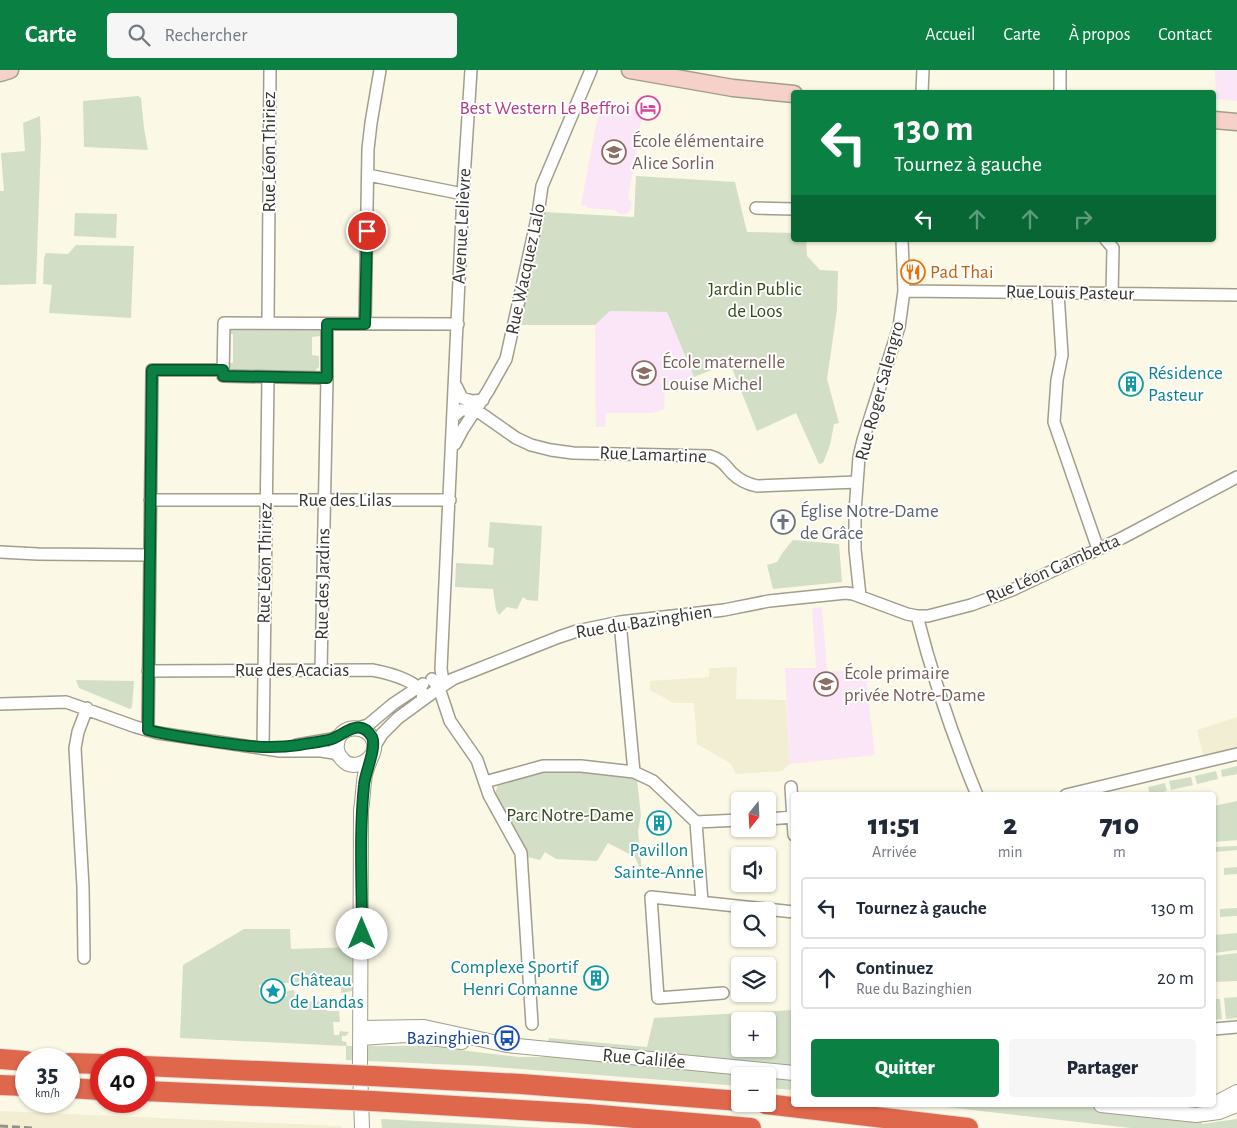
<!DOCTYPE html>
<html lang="fr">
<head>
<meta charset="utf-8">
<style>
  :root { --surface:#fff; --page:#f6f6f7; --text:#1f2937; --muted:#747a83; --line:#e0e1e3; --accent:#0b8043 }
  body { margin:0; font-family:"Alegreya Sans",sans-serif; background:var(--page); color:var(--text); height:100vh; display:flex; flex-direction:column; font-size:19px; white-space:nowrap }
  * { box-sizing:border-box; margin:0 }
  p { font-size:16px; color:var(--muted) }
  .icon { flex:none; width:28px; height:28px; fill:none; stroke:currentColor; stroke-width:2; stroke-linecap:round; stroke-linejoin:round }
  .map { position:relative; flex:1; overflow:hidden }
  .details { position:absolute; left:791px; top:722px; width:425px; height:315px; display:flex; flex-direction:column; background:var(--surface); border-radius:5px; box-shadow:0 1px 4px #0004 }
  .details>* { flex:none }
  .banner { position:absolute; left:791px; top:20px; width:425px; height:152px; border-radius:5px; box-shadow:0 1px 4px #0004; background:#0b8043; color:#fff; overflow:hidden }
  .needle { width:32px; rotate:198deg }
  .controls { position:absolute; left:731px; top:722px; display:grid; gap:10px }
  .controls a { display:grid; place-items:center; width:45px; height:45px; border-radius:5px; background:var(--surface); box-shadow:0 1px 4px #0004; font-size:25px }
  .speed { position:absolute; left:15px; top:978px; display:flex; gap:10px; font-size:25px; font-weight:700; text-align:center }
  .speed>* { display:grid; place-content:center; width:65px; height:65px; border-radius:50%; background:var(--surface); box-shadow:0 1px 4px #0004; line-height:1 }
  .speed small { font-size:12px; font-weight:400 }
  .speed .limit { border:8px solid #d22; background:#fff; color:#111 }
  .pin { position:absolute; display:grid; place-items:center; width:42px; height:42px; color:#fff; margin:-21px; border:2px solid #fff; border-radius:50%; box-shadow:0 1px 5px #0007 }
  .me { position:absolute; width:55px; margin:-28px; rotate:0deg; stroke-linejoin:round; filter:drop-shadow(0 0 4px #0008) }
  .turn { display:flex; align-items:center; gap:18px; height:105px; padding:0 20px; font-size:22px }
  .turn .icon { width:65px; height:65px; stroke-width:2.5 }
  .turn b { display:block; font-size:35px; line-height:42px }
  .lanes { display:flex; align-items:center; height:48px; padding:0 20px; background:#0003; justify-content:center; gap:25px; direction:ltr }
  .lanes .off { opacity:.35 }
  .eta { display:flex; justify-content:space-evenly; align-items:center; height:85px; text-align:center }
  .eta b { font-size:30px; font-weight:800; line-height:35px }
  .button { display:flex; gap:10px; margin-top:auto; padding:10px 20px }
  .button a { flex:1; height:58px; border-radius:5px; background:var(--accent); color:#fff; font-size:20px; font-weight:800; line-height:58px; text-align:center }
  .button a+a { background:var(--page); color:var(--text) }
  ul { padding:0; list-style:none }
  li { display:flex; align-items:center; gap:15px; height:62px; margin:0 10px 8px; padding:0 10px; border:2px solid var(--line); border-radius:5px }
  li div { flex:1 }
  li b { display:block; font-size:19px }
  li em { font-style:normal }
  header { display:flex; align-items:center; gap:30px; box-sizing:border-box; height:70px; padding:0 25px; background:var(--accent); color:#fff }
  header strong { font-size:24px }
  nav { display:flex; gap:28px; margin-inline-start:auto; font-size:18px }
  .search { width:350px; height:45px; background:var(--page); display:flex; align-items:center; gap:12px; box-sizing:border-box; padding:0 18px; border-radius:5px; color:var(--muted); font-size:19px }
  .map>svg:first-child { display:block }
  .built { fill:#f2eed4 }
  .education { fill:#fae6f7 }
  .green { fill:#d2dfc6; fill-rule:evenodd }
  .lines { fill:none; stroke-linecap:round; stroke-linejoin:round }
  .minor-casing { stroke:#a19e8d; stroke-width:14 }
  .tertiary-casing { stroke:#a19e8d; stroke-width:16 }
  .secondary-casing { stroke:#a19e8d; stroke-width:19 }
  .motorway-casing { stroke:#dfdfde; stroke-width:22 }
  .minor { stroke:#fff; stroke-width:11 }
  .tertiary { stroke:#fff; stroke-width:14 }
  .secondary { stroke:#f5d1c9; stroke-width:16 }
  .motorway { stroke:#df674c; stroke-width:20 }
  .rail { stroke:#939185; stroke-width:3; stroke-dasharray:8 4; stroke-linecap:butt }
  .motorway-bridge-casing { stroke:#dfdfde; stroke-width:22; stroke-linecap:butt }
  .motorway-bridge { stroke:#df674c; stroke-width:20 }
  .route-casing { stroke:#07532c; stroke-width:12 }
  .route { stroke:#0b8043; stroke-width:9 }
  .labels { text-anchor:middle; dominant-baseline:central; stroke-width:4; stroke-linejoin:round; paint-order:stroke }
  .hotel-label { font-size:19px; fill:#b23c85; stroke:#fff; text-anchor:end }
  .education-label { font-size:19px; fill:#785e54; stroke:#fff; text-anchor:start }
  .street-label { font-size:19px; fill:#36352e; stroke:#fff }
  .food-label { font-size:19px; fill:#c56008; stroke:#fff; text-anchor:start }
  .park-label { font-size:19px; fill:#344a1c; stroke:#fff }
  .culture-label { font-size:19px; fill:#0d838f; stroke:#fff; text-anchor:start }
  .worship-label { font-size:19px; fill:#5b616d; stroke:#fff; text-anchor:start }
  .transit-label { font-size:19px; fill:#164399; stroke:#fff; text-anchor:end }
</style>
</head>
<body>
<header>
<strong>Carte</strong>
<div class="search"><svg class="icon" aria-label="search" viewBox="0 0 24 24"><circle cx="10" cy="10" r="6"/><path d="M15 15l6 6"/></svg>Rechercher</div>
<nav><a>Accueil</a><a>Carte</a><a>À propos</a><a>Contact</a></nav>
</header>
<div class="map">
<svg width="1237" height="1058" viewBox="0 0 1237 1058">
  <rect width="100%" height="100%" fill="#fbf8e5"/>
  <path class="built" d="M737,597L736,629L786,630L790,694L782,701L736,704L730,693L697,674L694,633H674L650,620V611L709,607V598Z
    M1237,647V680L1204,689L1197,660Z
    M0,1041L341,1056L342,1058H0Z"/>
  <path class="education" d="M1215,0H1237V31L1216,29Z
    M602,35L643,41L628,128L632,132L630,141L626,144H619L615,140L587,138V136L581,135L595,60Z
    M610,241L667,242L694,307L665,318L664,339L653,343H606L605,357H596L595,255Z
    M822,537L827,602L865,598L875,685L790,694L785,598H816L812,538Z"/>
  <path class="green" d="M138,26L141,28L144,58L148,80L84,77L83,31Z
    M40,46L41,72L36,214L0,215V121H4L1,83L25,81L23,53Z
    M636,106L735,112L747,162L794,163V170H806L807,186L820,200L838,201L837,240L827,309L839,353L834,354L830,375L823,393L819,394L796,343L757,361L730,293L694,307L667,242L610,241L595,255H519L544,142L634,147Z
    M75,143L117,144L116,168L74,166Z
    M76,175L134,176L131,248L49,243L52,215L43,214L44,188L46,183L68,184Z
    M231,258H316L320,260V266L312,267V285L319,286V297L315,301L228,300L225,293H233V264H226V262Z
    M490,452L542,456L538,531L527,530L523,527L517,539L507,537L499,545L496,540L493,519L455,517L456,493L493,495L494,478L488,477Z
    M793,470L839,474L842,512L773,519L767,495L777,492L783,482Z
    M76,610L134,611L132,637L130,639L125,637L79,618Z
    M1237,696V704L1222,707L1221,700Z
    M550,701L614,705L637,709L641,746L638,761L642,803L635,787L608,773L597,791L556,789L545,782L540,790L528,787L495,723L499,712L520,706Z
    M1216,701L1218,709L1197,714L1195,706Z
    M1191,707L1193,715L1171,720L1169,711Z
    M1165,713L1167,721L1150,725L1148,717Z
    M1237,731V770L1214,772V736Z
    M1237,776V780L1214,782V777Z
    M1237,797V804L1224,805V798Z
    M1237,838V846L1220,847V839Z
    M244,859H290L291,879L353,877L352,921L341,923V914H318L317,905L307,906V911L277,914L275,908L271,909L270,914L259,915L260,928L287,926V921L294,920L296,932L323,931L327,935V941H339L340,952H333L334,965H339L340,961L349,962L346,966H342V971L346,972L347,976H426L519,987H544L549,968L647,977L654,948L794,940V1020L768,1018V1006H740V1016L482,996L346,990V976L180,968L183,895ZM740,951H768V979H740Z
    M1237,863V880L1214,883V865Z
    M1237,883V911L1214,912V886Z
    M1237,927V948L1226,949L1224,928Z
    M1214,929H1220L1222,949L1214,950Z
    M928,1035H1198L1202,1054L1237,1049V1058H1131Z
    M381,1049L544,1058H382Z"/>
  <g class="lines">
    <g class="minor-casing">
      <path id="minor" d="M922,22L923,0
        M1060,22V0
        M368,105L463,124
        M756,138L794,139
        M1106,170L1113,178L1112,224
        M904,221L1237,225
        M1058,223L1062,285L1057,310L1054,352L1098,479
        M268,253L270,0
        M327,254V308L223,306L224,253L458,254
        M365,254L368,79L371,53L380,0
        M456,316L462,328L472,331L483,330
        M453,347L461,340H476L516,368L531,375L551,380L573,383L710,386C721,389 724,394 732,403C739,410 747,414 757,416L857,412
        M455,374L463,359L488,321L506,289L538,144L542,116L591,0
        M150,430H450
        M0,482L38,484L149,485
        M860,526L855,479V442L859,387L863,370L899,257L904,221L902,170
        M917,546C933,608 953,667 977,725
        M620,552L634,702L653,711L696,752L740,750
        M321,600L327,308
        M148,601L372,600C388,603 413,609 423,623L422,630
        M432,609L439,618L450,651L477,690L489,725L521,783L532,954
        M439,618L453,609L559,567L577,561L620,552L724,540L769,531L846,523L853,524L907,544L917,546H928L971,535L1012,520L1122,468L1237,407
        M0,634L66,632L136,657L158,663L280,681H321L334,683L340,687
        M358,658L368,655L393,634L423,614
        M148,660L152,300H223
        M297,675L332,669L341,665
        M374,677L382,664L398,648L439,618L443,611L441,599L463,124L471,0
        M263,678L268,307
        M485,712L543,696H581L634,702
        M791,717L794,765
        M1066,725L1237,684
        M768,749L793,747
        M696,752L702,832
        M84,888L83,817L75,678L78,662L87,638
        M723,923L658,928L651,827L794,842
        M1214,959L1237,957"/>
    </g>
    <g class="tertiary-casing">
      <path id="tertiary" d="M361,958L424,957L507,975L794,1003
        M361,968L405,965L462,972
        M1214,1034L1237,1022
        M1101,1035L1196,1045L1219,1042L1237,1035
        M362,1058L360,998L361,740C363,728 363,716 365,705C367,697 370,690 373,683C382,657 340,648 337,674C336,679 338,685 342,689C350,699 364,695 371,686"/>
    </g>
    <g class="secondary-casing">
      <path id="secondary" d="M630,0L733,18L794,24
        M0,3L10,0
        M1214,50L1237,52"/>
    </g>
    <g class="motorway-casing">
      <path id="motorway" d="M0,989L26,991
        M69,993L101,994
        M144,996L350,1005
        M372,1006L521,1014L740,1031
        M0,1015L26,1016
        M69,1018L101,1020
        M144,1021L351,1030
        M372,1031L588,1044L751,1058
        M766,1034L968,1058"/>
    </g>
    <use href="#minor" class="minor"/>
    <use href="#tertiary" class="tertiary"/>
    <use href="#secondary" class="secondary"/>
    <use href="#motorway" class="motorway"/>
    <path class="rail" d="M0,1056L34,1058"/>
    <g class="motorway-bridge-casing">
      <path id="motorway-bridge" d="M350,1005L372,1006
        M351,1030L372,1031"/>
    </g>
    <use href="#motorway-bridge" class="motorway-bridge"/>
  </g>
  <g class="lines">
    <g class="route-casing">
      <path id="route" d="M362,864C362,814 359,764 364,715C365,702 377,678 372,667C360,647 345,664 332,669C322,672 309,673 299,675C266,680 236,675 204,670C185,667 166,665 148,660L152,300H223V306L327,308V254H365L367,161"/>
    </g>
    <use href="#route" class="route"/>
  </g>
  <defs>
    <g id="hotel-ring" transform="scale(1.25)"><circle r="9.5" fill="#fff" stroke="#d1479c" stroke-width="1.5"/><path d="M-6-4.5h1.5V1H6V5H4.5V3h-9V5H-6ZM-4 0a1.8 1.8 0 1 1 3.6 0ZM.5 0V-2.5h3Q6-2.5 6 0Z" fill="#d1479c"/></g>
    <g id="school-ring" transform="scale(1.25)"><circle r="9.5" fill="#fff" stroke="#8d6e63" stroke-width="1.5"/><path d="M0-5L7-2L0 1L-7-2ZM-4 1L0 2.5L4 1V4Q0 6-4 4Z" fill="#8d6e63"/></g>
    <g id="restaurant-ring" transform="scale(1.25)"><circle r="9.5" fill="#fff" stroke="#e8710a" stroke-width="1.5"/><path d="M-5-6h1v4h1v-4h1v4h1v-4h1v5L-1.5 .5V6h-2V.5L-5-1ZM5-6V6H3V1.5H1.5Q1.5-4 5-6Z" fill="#e8710a"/></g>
    <g id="building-ring" transform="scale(1.25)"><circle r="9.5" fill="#fff" stroke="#0f9aa8" stroke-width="1.5"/><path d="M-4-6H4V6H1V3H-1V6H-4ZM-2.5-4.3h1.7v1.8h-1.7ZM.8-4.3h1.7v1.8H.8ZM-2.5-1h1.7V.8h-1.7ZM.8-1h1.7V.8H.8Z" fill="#0f9aa8"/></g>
    <g id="church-ring" transform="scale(1.25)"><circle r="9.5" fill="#fff" stroke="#6b7280" stroke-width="1.5"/><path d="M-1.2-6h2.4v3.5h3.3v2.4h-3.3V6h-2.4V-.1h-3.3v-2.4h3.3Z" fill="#6b7280"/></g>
    <g id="sight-ring" transform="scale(1.25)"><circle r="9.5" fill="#fff" stroke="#0f9aa8" stroke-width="1.5"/><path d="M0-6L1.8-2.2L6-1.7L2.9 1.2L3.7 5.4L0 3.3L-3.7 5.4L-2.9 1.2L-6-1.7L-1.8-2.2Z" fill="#0f9aa8"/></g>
    <g id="bus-ring" transform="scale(1.25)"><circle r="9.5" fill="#fff" stroke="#1a4fb4" stroke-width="1.5"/><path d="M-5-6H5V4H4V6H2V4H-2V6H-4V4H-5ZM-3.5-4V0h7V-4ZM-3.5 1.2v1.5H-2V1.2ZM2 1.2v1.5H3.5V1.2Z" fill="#1a4fb4"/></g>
  </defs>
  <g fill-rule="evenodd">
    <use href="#hotel-ring" x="648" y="38"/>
    <use href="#school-ring" x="614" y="82"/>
    <use href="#restaurant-ring" x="913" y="202"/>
    <use href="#school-ring" x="644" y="303"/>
    <use href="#building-ring" x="1131" y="314"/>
    <use href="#church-ring" x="783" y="452"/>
    <use href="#school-ring" x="826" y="614"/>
    <use href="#building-ring" x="659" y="753"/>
    <use href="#building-ring" x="596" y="908"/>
    <use href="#sight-ring" x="273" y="921"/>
    <use href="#bus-ring" x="507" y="968"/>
  </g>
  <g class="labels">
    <g class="hotel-label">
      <text x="630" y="38">Best Western Le Beffroi</text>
    </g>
    <g class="education-label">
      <text x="632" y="71">École élémentaire<tspan x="632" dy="22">Alice Sorlin</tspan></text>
      <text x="662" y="292">École maternelle<tspan x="662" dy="22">Louise Michel</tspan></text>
      <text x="844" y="603">École primaire<tspan x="844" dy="22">privée Notre-Dame</tspan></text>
    </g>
    <g class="street-label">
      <text transform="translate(269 82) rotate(-90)">Rue Léon Thiriez</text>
      <text transform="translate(462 156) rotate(-87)">Avenue Lelièvre</text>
      <text transform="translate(526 199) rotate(-78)">Rue Wacquez Lalo</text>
      <text transform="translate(1070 223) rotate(1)">Rue Louis Pasteur</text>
      <text transform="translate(880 321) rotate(-75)">Rue Roger Salengro</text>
      <text transform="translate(653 385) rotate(2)">Rue Lamartine</text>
      <text x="345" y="430">Rue des Lilas</text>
      <text transform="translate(265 493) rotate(-89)">Rue Léon Thiriez</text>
      <text transform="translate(1053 499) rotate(-24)">Rue Léon Gambetta</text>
      <text transform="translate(323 514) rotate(-89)">Rue des Jardins</text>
      <text transform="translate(644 552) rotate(-9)">Rue du Bazinghien</text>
      <text x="292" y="600">Rue des Acacias</text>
      <text transform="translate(644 989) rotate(5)">Rue Galilée</text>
    </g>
    <g class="food-label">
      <text x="930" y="202">Pad Thai</text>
    </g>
    <g class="park-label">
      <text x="755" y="219">Jardin Public<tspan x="755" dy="22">de Loos</tspan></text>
      <text x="570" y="745">Parc Notre-Dame</text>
    </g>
    <g class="culture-label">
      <text x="1148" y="303">Résidence<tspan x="1148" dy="22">Pasteur</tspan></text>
      <text x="659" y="780" text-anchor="middle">Pavillon<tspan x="659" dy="22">Sainte-Anne</tspan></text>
      <text x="578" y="897" text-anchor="end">Complexe Sportif<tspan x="578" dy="22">Henri Comanne</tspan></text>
      <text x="290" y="910">Château<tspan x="290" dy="22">de Landas</tspan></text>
    </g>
    <g class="worship-label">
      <text x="800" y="441">Église Notre-Dame<tspan x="800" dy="22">de Grâce</tspan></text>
    </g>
    <g class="transit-label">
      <text x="490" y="968">Bazinghien</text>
    </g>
  </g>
</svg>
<div class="controls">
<a><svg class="needle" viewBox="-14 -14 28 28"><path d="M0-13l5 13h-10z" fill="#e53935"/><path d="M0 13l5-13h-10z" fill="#747a83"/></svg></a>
<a><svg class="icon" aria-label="sound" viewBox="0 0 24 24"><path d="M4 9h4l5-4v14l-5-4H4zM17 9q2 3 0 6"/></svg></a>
<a><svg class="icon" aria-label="search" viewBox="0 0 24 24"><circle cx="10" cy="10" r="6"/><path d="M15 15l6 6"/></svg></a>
<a><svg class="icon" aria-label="layers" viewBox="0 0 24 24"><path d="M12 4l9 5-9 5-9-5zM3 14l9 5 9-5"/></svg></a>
<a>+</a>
<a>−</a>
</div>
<div class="speed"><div>35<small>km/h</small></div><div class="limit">40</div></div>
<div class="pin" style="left:367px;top:161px;background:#d93025"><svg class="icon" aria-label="arrive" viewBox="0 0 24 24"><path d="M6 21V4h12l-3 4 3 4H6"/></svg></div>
<svg class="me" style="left:362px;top:864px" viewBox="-20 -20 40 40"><circle r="19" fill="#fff"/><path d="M0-13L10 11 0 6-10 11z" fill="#0b8043"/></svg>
<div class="banner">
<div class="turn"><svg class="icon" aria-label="left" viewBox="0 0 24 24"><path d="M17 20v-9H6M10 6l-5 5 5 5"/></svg><div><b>130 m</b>Tournez à gauche</div></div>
<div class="lanes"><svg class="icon" aria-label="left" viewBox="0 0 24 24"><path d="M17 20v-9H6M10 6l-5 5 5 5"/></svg><svg class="icon off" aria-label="ahead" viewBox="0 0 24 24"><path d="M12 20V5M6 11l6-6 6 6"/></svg><svg class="icon off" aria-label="ahead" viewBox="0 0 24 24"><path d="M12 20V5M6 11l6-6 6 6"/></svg><svg class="icon off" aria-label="right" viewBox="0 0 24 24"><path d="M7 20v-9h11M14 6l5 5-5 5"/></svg></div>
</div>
<section class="details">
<div class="eta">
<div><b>11:51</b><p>Arrivée</p></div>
<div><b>2</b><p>min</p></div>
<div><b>710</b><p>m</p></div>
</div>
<ul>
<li><svg class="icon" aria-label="left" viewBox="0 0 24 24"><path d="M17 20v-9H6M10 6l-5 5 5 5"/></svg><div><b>Tournez à gauche</b></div><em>130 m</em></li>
<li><svg class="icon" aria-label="ahead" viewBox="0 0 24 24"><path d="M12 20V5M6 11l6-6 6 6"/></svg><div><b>Continuez</b><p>Rue du Bazinghien</p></div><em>20 m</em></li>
</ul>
<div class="button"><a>Quitter</a><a>Partager</a></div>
</section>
</div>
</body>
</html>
